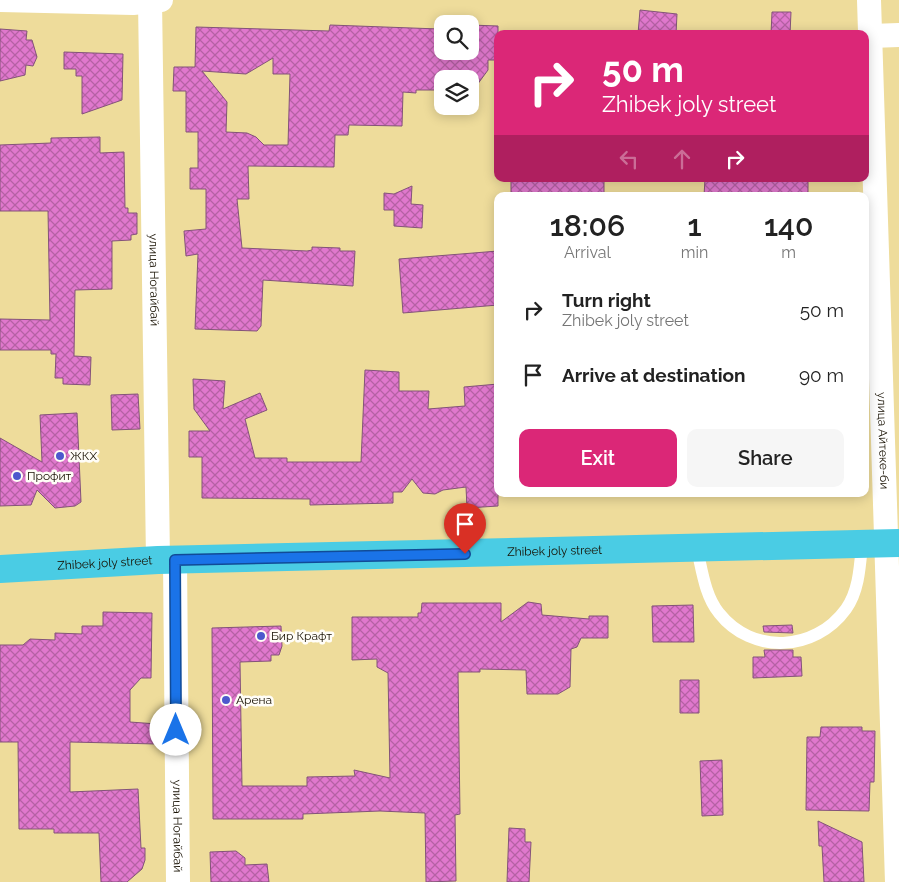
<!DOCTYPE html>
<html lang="en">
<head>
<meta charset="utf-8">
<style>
  :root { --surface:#fff; --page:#f6f6f6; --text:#222; --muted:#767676; --accent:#db2777 }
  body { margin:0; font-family:Raleway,sans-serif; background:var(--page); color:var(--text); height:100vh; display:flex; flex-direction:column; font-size:19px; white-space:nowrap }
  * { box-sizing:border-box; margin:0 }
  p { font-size:16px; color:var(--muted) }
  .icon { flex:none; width:28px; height:28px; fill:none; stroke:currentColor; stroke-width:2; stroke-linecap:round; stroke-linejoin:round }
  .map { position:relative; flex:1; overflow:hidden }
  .side { position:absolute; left:494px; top:192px; width:375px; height:305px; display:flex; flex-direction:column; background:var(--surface); border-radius:10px; box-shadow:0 2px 12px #0003 }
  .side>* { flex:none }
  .guide { position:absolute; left:494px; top:30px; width:375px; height:152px; border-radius:10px; box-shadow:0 2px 12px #0003; background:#db2777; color:#fff; overflow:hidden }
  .buttons { position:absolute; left:434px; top:15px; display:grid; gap:10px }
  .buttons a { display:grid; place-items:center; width:45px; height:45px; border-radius:10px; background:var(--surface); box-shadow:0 2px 12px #0003; font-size:25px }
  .pin { position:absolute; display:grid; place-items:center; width:42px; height:42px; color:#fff; margin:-51px -21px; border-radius:50% 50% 50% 0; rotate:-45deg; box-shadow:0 0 5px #0007 }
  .pin .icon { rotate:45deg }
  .me { position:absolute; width:55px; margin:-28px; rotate:0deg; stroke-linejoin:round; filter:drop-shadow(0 0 4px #0008) }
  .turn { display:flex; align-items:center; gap:18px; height:105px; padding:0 25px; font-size:22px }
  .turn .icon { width:65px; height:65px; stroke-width:2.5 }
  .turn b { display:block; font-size:35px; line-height:42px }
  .lanes { display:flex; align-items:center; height:48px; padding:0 25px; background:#0003; justify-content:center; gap:25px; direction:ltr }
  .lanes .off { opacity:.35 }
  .eta { display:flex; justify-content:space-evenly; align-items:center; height:85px; text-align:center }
  .eta b { font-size:30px; font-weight:600; line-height:35px }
  .cta { display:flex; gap:10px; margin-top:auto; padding:10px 25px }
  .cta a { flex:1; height:58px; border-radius:10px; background:var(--accent); color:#fff; font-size:20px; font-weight:600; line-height:58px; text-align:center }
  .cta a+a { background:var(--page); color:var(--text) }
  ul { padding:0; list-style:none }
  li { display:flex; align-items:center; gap:15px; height:65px; padding:0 25px }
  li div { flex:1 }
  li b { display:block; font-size:19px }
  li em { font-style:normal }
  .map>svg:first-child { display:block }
  .building { fill:url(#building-cross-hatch); stroke:#835379; fill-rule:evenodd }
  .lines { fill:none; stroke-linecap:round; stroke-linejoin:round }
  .service { stroke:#fff; stroke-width:12 }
  .minor { stroke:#fff; stroke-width:24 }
  .trunk { stroke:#4acce4; stroke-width:28 }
  .route-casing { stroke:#114b97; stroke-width:12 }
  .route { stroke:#1a73e8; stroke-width:9 }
  .poi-dot { fill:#4d58cd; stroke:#fffdf7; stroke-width:2 }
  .labels { text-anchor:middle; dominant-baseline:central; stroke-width:5; stroke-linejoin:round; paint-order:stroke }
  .street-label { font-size:12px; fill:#160f00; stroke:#fffdf7 }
  .poi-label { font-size:12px; fill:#160f00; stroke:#fffdf7; text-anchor:start }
</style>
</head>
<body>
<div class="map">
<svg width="899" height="882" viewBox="0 0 899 882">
  <defs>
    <pattern id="building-cross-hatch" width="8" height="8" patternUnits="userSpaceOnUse" patternTransform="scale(1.25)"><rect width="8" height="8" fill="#e078cd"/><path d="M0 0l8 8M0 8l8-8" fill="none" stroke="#b561a4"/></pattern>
  </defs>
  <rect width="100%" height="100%" fill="#eedc9b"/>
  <path class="building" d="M640,10L677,14L676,34H638Z
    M772,12H791L790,34H771Z
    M439,24L442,25V51H470V25L498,26V60H488V70L477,85L470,84V79H442V90H416V93L403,92L402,126L349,125L348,135H335L334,167L248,166L249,199H237L242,248L307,251L312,250V247L340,248V251H355L353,286L263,280L261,326L257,331L195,329L198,254L186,256L184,231L206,229V189H190V168H198V132H186V91H173L174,67H195L196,27L329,31L330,25L439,29ZM273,58V74H290L288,145H264L256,137L247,133L226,132L227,102L202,71L246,74Z
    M0,29L27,31L26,40H32L37,57L33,66L26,65L25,75L0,81Z
    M64,52L123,54L122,100L82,114V76H76V69H64Z
    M100,137V153L124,152L125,208H128V213H137V234L131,235V240L112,241V289L75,290L74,356L91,357L90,385L63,384V378H55L56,354H51V350H0V319L50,320L48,211H0V145L51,143V138Z
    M511,179H604V196H511Z
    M705,179H808V196H704Z
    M412,186L411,204L423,205L422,228L394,226V210H384V193L394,194Z
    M498,251V305L403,313L399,259Z
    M365,370L399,372V391H429L428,409L465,406L464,387L498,384V506L467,508L466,487L443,490L435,494L423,493L412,479L402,492H393V503L310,505V499L202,498V457H189V431H210L194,409L193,379L225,381L223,409L260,393L267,410L245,419L255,458H287V462H361Z
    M138,394L140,429L112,430L111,395Z
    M77,413L81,502L75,506L55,508L37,490L31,505L0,506V438L42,462L40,415Z
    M528,602L541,604L542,615L589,619V616H608V638H581L577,647L571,649L570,687L558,694H527L526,670L480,669V672H458L460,814L455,815L456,881L426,882L425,813L380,811L303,814V819H213L212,628L281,626L282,646L279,655H271V661L240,662L242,786H307V777L355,776L354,770L390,778L388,673L377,667V659L352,660V617H418V613H421L422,603H501V622Z
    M693,605L694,642H653L652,606Z
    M103,612L152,613L151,678H141L130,690V722L157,724L159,730L157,744L70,742V792L138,789L141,848H145V860L142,869L127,882H101L99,833H54V829H19L18,742H0V645H23L30,639L55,640V633L82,634V626H103Z
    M792,625L793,633L764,632L763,626Z
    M764,650H793V657H801L802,676L753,678V657H765Z
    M680,680H699V713H680Z
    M821,727H862V731H875L874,782H870L869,811L806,810L807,737H820Z
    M722,760L723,815L702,816L700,761Z
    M818,821L862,842L864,882H824L822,846H819Z
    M509,828L525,829V842H531L529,882H507Z
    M236,851L245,858V865L267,864L269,882H211L210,852Z"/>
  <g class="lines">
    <path class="service" d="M697,549C702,570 705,596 719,613C752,655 815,652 846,609C859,591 860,566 862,544"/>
    <g class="minor">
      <path d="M0,0L133,3L161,0"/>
      <path id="s1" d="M150,0L158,560"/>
      <path id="s2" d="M869,0L897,882"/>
      <path d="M871,36L899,35"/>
      <path id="s3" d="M175,560L178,882"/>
    </g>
    <path class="trunk" id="s4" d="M0,569L158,560L899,543"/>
  </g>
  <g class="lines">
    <g class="route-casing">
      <path id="route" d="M176,730L175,560L465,554"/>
    </g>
    <use href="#route" class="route"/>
  </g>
  <g class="poi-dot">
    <circle cx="60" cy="456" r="5"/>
    <circle cx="17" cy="476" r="5"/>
    <circle cx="261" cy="636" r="5"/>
    <circle cx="226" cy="700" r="5"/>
  </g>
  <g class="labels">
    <g class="street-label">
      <text stroke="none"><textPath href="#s1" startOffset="280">улица Ногайбай</textPath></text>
      <text stroke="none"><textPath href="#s2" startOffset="441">улица Айтеке-би</textPath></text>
      <text stroke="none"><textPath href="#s4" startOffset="555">Zhibek joly street</textPath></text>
      <text stroke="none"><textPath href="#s4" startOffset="105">Zhibek joly street</textPath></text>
      <text stroke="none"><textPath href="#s3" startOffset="266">улица Ногайбай</textPath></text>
    </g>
    <g class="poi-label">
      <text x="70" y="456">ЖКХ</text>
      <text x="27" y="476">Профит</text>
      <text x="271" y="636">Бир Крафт</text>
      <text x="236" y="700">Арена</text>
    </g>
  </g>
</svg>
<div class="buttons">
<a><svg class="icon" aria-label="search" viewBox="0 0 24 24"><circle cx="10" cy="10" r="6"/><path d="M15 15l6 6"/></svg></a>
<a><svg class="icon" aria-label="layers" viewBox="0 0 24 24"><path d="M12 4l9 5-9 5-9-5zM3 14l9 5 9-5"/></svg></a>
</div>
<div class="pin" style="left:465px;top:554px;background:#d93025"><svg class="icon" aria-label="arrive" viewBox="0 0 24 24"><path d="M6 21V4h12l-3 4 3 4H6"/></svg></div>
<svg class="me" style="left:176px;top:730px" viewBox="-20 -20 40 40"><circle r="19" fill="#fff"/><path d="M0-13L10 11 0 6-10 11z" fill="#1a73e8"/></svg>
<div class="guide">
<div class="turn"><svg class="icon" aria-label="right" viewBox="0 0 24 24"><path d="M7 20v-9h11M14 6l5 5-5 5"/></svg><div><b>50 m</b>Zhibek joly street</div></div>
<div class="lanes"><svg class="icon off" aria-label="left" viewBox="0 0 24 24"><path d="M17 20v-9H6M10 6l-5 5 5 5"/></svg><svg class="icon off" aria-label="ahead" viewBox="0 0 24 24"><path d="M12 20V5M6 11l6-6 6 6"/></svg><svg class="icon" aria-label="right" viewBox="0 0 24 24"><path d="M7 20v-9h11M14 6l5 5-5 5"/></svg></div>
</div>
<section class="side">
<div class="eta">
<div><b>18:06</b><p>Arrival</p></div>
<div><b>1</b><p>min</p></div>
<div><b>140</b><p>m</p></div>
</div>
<ul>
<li><svg class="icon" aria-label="right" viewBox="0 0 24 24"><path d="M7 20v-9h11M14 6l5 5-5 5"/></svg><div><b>Turn right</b><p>Zhibek joly street</p></div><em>50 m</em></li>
<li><svg class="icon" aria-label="arrive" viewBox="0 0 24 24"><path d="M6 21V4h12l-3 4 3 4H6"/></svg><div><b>Arrive at destination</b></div><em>90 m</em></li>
</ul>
<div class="cta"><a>Exit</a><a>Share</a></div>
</section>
</div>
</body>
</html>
